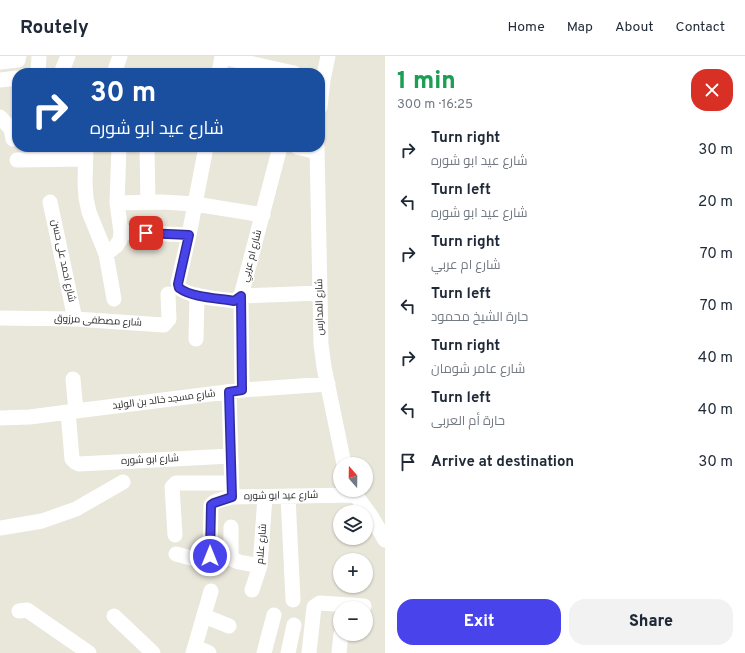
<!DOCTYPE html>
<html lang="en">
<head>
<meta charset="utf-8">
<style>
  :root { --surface:#fff; --page:#f2f2f3; --text:#1f2937; --muted:#747a83; --line:#e0e1e3; --accent:#4943ec }
  body { margin:0; font-family:Overpass,Cairo,sans-serif; background:var(--page); color:var(--text); height:100vh; display:flex; flex-direction:column; font-size:15px; white-space:nowrap }
  * { box-sizing:border-box; margin:0 }
  p { font-size:13px; color:var(--muted) }
  .icon { flex:none; width:22px; height:22px; fill:none; stroke:currentColor; stroke-width:2; stroke-linecap:round; stroke-linejoin:round }
  .map { position:relative; flex:1; overflow:hidden }
  .drawer { display:flex; flex-direction:column; background:var(--surface); width:360px }
  .drawer>* { flex:none }
  .top-card { position:absolute; left:12px; top:12px; width:313px; height:84px; border-radius:16px; box-shadow:0 1px 3px #0004; background:#1a4fa0; color:#fff; overflow:hidden }
  .needle { width:26px; rotate:340deg }
  .buttons { position:absolute; left:333px; top:401px; display:grid; gap:8px }
  .buttons a { display:grid; place-items:center; width:40px; height:40px; border-radius:50%; background:var(--surface); box-shadow:0 1px 3px #0004; font-size:20px }
  .pin { position:absolute; display:grid; place-items:center; width:34px; height:34px; color:#fff; margin:-17px; border-radius:8px; box-shadow:0 2px 6px #0006 }
  .me { position:absolute; width:44px; margin:-22px; rotate:0deg; stroke-linejoin:round; filter:drop-shadow(0 0 3px #0008) }
  .turn { display:flex; align-items:center; gap:14px; height:84px; padding:0 12px; font-size:18px }
  .turn .icon { width:52px; height:52px; stroke-width:2.5 }
  .turn b { display:block; font-size:28px; line-height:34px }
  .round { display:grid; place-items:center; flex:none; width:42px; height:42px; border-radius:16px; background:var(--page) }
  .summary { display:flex; align-items:center; justify-content:space-between; height:68px; padding:0 12px }
  h1 { font-size:24px; font-weight:800; line-height:30px; color:#1e9e55 }
  .primary-button { display:flex; gap:8px; margin-top:auto; padding:8px 12px }
  .primary-button a { flex:1; height:46px; border-radius:16px; background:var(--accent); color:#fff; font-size:16px; font-weight:800; line-height:46px; text-align:center }
  .primary-button a+a { background:var(--page); color:var(--text) }
  ul { padding:0; list-style:none }
  li { display:flex; align-items:center; gap:12px; height:52px; padding:0 12px }
  li div { flex:1 }
  li b { display:block; font-size:15px }
  li em { font-style:normal }
  header { display:flex; align-items:center; gap:24px; box-sizing:border-box; height:56px; padding:0 20px; background:var(--surface); border-bottom:1px solid var(--line) }
  header strong { font-size:19px }
  nav { display:flex; gap:22px; margin-inline-start:auto; font-size:14px }
  main { display:flex; flex:1; min-height:0 }
  .map>svg:first-child { display:block }
  .lines { fill:none; stroke-linecap:round; stroke-linejoin:round }
  .minor { stroke:#fff; stroke-width:15 }
  .route-casing { stroke:#2f2c99; stroke-width:10 }
  .route { stroke:#4943ec; stroke-width:7 }
  .labels { text-anchor:middle; dominant-baseline:central; stroke-width:3; stroke-linejoin:round; paint-order:stroke }
  .street-label { font-size:10px; fill:#272727; stroke:#fff }
</style>
</head>
<body>
<header>
<strong>Routely</strong>
<nav><a>Home</a><a>Map</a><a>About</a><a>Contact</a></nav>
</header>
<main>
<div class="map">
<svg width="385" height="597" viewBox="0 0 385 597">
  <rect width="100%" height="100%" fill="#e9e6da"/>
  <g class="lines">
    <path class="minor" d="M222,1L294,17
      M0,6L18,4L19,0
      M38,17L39,0
      M61,17L68,0
      M114,17L120,0
      M219,17L222,0
      M0,24L17,22
      M320,51L323,24L328,0
      M0,61L11,73L13,83
      M86,91L85,127L86,142L89,156L106,198L114,243
      M145,91L147,94L148,146
      M206,91L189,179L178,227L179,232C193,242 217,242 234,245L241,240L320,237
      M297,91L317,96
      M317,91L321,288L324,311L344,408
      M17,104L85,103
      M50,146L75,263
      M117,147L162,146L195,148L263,159
      M121,176L189,179
      M106,198L116,190L120,184L121,176L117,147L119,91
      M0,262L75,263L164,269L169,263L168,238
      M196,283L197,239
      M73,323L76,355
      M242,334L241,240L280,91
      M229,336L232,437
      M68,356L72,403L75,406L79,408L231,400
      M0,362L30,361L76,355L242,334L328,328
      M352,434L371,460L385,484
      M288,440L293,544
      M231,471V500L232,503L239,506L260,510
      M0,472L42,465L76,453L123,426
      M175,479L172,431L176,427H231
      M176,498L202,505L209,503L210,499L211,449C215,444 225,443 232,441L355,439
      M252,534L260,510L265,441
      M19,555L27,554L89,597
      M114,560L153,597
      M204,560L229,570
      M195,591L209,597
      M193,597L211,535
      M264,597L274,559
      M288,597L294,569
      M309,597L314,551L320,547L364,550
      M339,597L341,578"/>
  </g>
  <g class="lines">
    <g class="route-casing">
      <path id="route" d="M146,177L189,179L178,228L179,232C193,242 217,242 234,245L241,240L242,334L229,336L232,441L214,447L211,449L210,500"/>
    </g>
    <use href="#route" class="route"/>
  </g>
  <g class="labels">
    <g class="street-label">
      <text transform="translate(252 200) rotate(-75)">شارع ام عربي</text>
      <text transform="translate(63 205) rotate(78)">شارع احمد على حسن</text>
      <text transform="translate(320 251) rotate(-91)">شارع المدارس</text>
      <text transform="translate(98 265) rotate(3)">شارع مصطفى مرزوق</text>
      <text transform="translate(164 344) rotate(-7)">شارع مسجد خالد بن الوليد</text>
      <text transform="translate(150 404) rotate(-3)">شارع ابو شوره</text>
      <text transform="translate(281 440) rotate(-1)">شارع عيد ابو شوره</text>
      <text transform="translate(262 488) rotate(-85)">شارع علام</text>
    </g>
  </g>
</svg>
<div class="buttons">
<a><svg class="needle" viewBox="-14 -14 28 28"><path d="M0-13l5 13h-10z" fill="#e53935"/><path d="M0 13l5-13h-10z" fill="#747a83"/></svg></a>
<a><svg class="icon" aria-label="layers" viewBox="0 0 24 24"><path d="M12 4l9 5-9 5-9-5zM3 14l9 5 9-5"/></svg></a>
<a>+</a>
<a>−</a>
</div>
<div class="pin" style="left:146px;top:177px;background:#d93025"><svg class="icon" aria-label="arrive" viewBox="0 0 24 24"><path d="M6 21V4h12l-3 4 3 4H6"/></svg></div>
<svg class="me" style="left:210px;top:500px" viewBox="-20 -20 40 40"><circle r="17" fill="#4943ec" stroke="#fff" stroke-width="3"/><path d="M0-11L8 9 0 5-8 9z" fill="#fff"/></svg>
<div class="top-card">
<div class="turn"><svg class="icon" aria-label="right" viewBox="0 0 24 24"><path d="M7 20v-9h11M14 6l5 5-5 5"/></svg><div><b>30 m</b>شارع عيد ابو شوره</div></div>
</div>
</div>
<section class="drawer">
<div class="summary"><div><h1>1 min</h1><p>300 m · 16:25</p></div><a class="round" style="background:#d93025;color:#fff"><svg class="icon" aria-label="close" viewBox="0 0 24 24"><path d="M6 6l12 12M18 6L6 18"/></svg></a></div>
<ul>
<li><svg class="icon" aria-label="right" viewBox="0 0 24 24"><path d="M7 20v-9h11M14 6l5 5-5 5"/></svg><div><b>Turn right</b><p>شارع عيد ابو شوره</p></div><em>30 m</em></li>
<li><svg class="icon" aria-label="left" viewBox="0 0 24 24"><path d="M17 20v-9H6M10 6l-5 5 5 5"/></svg><div><b>Turn left</b><p>شارع عيد ابو شوره</p></div><em>20 m</em></li>
<li><svg class="icon" aria-label="right" viewBox="0 0 24 24"><path d="M7 20v-9h11M14 6l5 5-5 5"/></svg><div><b>Turn right</b><p>شارع ام عربي</p></div><em>70 m</em></li>
<li><svg class="icon" aria-label="left" viewBox="0 0 24 24"><path d="M17 20v-9H6M10 6l-5 5 5 5"/></svg><div><b>Turn left</b><p>حارة الشيخ محمود</p></div><em>70 m</em></li>
<li><svg class="icon" aria-label="right" viewBox="0 0 24 24"><path d="M7 20v-9h11M14 6l5 5-5 5"/></svg><div><b>Turn right</b><p>شارع عامر شومان</p></div><em>40 m</em></li>
<li><svg class="icon" aria-label="left" viewBox="0 0 24 24"><path d="M17 20v-9H6M10 6l-5 5 5 5"/></svg><div><b>Turn left</b><p>حارة أم العربى</p></div><em>40 m</em></li>
<li><svg class="icon" aria-label="arrive" viewBox="0 0 24 24"><path d="M6 21V4h12l-3 4 3 4H6"/></svg><div><b>Arrive at destination</b></div><em>30 m</em></li>
</ul>
<div class="primary-button"><a>Exit</a><a>Share</a></div>
</section>
</main>
</body>
</html>
